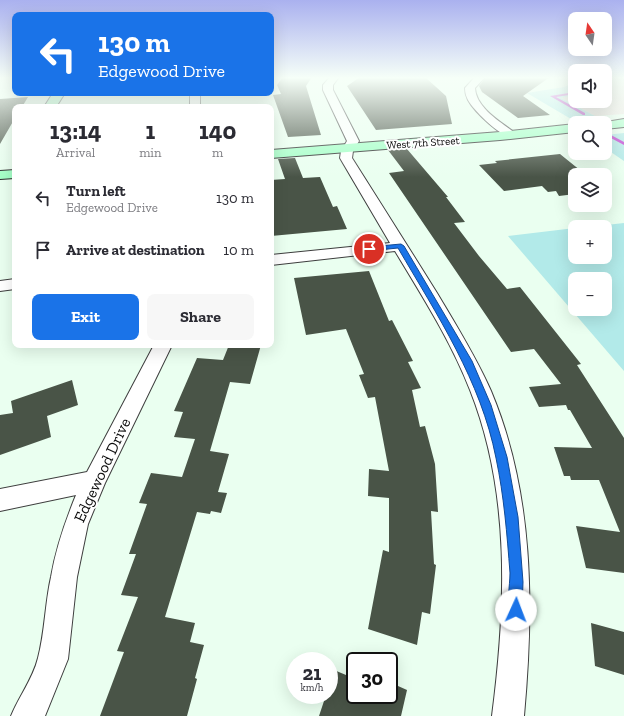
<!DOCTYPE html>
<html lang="en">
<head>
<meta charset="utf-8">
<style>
  :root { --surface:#fff; --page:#f7f7f7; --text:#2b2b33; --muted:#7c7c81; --accent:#1a73e8 }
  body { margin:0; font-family:"Zilla Slab",serif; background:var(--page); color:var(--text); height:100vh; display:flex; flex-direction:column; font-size:15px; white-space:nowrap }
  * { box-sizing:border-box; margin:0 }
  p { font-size:13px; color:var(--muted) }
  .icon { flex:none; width:22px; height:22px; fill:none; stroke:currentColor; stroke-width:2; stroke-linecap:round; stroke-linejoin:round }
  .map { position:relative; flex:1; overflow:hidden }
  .drawer { position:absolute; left:12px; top:104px; width:262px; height:244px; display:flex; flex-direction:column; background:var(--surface); border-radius:8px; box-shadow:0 4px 16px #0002 }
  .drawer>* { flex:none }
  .banner { position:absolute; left:12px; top:12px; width:262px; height:84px; border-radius:8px; box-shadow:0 4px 16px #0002; background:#1a73e8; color:#fff; overflow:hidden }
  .needle { width:26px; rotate:347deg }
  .buttons { position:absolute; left:568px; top:12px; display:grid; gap:8px }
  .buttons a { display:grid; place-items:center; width:44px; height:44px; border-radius:8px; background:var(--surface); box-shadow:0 4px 16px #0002; font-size:20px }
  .speed { position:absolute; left:286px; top:652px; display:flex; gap:8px; font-size:20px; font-weight:700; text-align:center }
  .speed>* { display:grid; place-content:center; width:52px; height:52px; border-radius:50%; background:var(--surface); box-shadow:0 4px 16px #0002; line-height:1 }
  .speed small { font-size:10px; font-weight:400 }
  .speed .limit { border:2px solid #111; border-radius:6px; background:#fff; color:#111 }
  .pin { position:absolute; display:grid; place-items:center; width:34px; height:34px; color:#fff; margin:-17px; border:2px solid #fff; border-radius:50%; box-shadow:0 1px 4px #0007 }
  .me { position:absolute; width:44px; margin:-22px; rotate:2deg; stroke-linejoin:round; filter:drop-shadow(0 0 3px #0008) }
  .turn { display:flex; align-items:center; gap:14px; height:84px; padding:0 20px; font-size:18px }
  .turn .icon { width:52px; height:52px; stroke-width:2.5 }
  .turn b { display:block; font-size:28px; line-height:34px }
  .eta { display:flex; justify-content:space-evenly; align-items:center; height:68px; text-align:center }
  .eta b { font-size:24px; font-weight:700; line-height:28px }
  .primary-button { display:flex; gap:8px; margin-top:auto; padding:8px 20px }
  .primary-button a { flex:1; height:46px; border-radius:8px; background:var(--accent); color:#fff; font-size:16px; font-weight:700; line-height:46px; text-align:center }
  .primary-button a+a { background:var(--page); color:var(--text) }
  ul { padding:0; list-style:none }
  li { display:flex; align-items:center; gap:12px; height:52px; padding:0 20px }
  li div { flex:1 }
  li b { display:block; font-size:15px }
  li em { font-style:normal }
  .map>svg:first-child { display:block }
  .industrial { fill:#ebe3df }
  .green { fill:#b2eae9; fill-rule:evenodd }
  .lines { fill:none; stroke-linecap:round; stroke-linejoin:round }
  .stream { fill:#c030d3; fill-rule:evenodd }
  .building { fill:#495447 }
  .street-casing { stroke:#3e3e3e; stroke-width:2 }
  .secondary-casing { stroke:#2d2d2d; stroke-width:2 }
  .street { fill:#fff; fill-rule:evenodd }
  .secondary { fill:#a5ffc7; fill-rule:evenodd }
  .route { fill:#1a73e8; stroke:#114b97 }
  .labels { text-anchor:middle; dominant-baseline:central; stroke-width:4; stroke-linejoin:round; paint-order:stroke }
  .far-street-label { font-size:11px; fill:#0b0b0b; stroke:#fff }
  .near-street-label { font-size:16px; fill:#0b0b0b; stroke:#fff }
</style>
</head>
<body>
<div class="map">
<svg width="624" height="716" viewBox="0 0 624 716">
  <rect width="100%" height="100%" fill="#eafff0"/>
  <path class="industrial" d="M605,77H624V114L595,116L561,98L564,96L575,95V101H605Z"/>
  <path class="green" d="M575,82V95L561,98L595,116L571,119L527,93L564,87Z
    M624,133V161L605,148V135Z
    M624,223V371L508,236L575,228V257H605V227H588ZM575,279H605V309H575Z"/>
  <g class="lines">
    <path class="stream" d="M575,92V94L556,97L585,113V115H583L550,96Z
      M609,135H611L624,142V145L609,137Z"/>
  </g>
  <path class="building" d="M283,77H312L306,86L321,135L288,137L273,95L281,94L277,85Z
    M360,77H425L446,96L452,124L376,130L347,86Z
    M486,77H550L523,96L550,115L518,118L482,92L479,86Z
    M28,97L22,107H15V118L0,144V99Z
    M407,149L448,197H446L465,222L454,223L479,256L507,289L520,287L581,364L577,365L624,438V573L586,568L576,526L620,532L599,480H571L570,476H564L554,447L592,448L570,410H568L566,405L539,407L529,387L561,384L534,349L511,352L389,173L404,171L388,150Z
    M560,154L586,175H575V194L559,196L556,191L548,192L542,186L504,191L479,165L497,163L495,161Z
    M295,158L303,178L320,177L333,207L337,206L347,229L271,236V180L285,179L278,159Z
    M369,271L389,321L392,320L413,361L408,362L421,388L412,390L420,427L425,426L435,464L438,512L431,511L434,564L436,565L430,614L422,612L417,645L368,629L383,550L389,552V498L368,496L369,469L389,471L375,397L368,398L359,375L364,374L346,329L306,335L294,278Z
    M229,345H261L250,384L230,382L210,451L229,454L218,492L227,493L221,513L211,511L210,514L197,512L165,617L195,623L190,642L204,645L195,678L197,679L187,716H100L124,652L117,651L138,597L121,595L136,554H129L147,504L139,503L151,473L182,477L195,439L174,437L183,412L174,411L197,358L223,360Z
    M72,380L78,405L47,416L51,437L0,455V415L13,413L11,401Z
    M591,623L624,632V675L595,666Z
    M350,663L355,666V695H389V682L407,690L401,716H319L326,695H329V687L334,670L346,675Z"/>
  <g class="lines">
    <g class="street-casing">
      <path id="street" d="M330,77H339L333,85V90L359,141L353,151L352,158C381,204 409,248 437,293C456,325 476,357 491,391C534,493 534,607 524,716H492C506,608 511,493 470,390C451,341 422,296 395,251L271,265V255L390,243L340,158L341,151L347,141L323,90V85Z
        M475,77H485L475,88C476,108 501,122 515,133L517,135L515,137C503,140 474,111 468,100C466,96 465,93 465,88Z
        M190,93H200V107H190Z
        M15,279V289L0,291V281Z
        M154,345H172L105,483L88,524L77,577L68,659L45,716H11C19,696 33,679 38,658C45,632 45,603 51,577C56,548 65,522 76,495L0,511V489L87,472Z"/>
    </g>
    <g class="secondary-casing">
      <path id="secondary" d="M53,93H65L56,107H44Z
        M624,119V127L605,129V123H600Z
        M575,124V132L500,140L271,158V150L500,132Z
        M15,170V178L0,179V171Z"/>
    </g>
    <use href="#street" class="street"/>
    <use href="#secondary" class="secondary"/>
  </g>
  <linearGradient id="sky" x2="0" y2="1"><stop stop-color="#aab1ef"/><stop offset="0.44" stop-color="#f6fff8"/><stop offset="1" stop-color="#f6fff8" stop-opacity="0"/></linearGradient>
  <rect width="624" height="177" fill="url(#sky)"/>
  <path class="route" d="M401,244L404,246L472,361L491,405L507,457L518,517L523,582L522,610L520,615L516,617L511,615C506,603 510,586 510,573C507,534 504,496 496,458C481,381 437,315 398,248L369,251L366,249L369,247Z"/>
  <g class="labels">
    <g class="far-street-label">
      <text transform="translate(423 143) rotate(-4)">West 7th Street</text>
    </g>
    <g class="near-street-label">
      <text transform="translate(102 470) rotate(-65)">Edgewood Drive</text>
    </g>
  </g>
</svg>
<div class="buttons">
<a><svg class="needle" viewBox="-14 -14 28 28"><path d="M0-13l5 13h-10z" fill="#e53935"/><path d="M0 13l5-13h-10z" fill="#7c7c81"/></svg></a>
<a><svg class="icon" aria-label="sound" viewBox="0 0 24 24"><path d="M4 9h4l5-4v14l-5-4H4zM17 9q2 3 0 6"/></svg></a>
<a><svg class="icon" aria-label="search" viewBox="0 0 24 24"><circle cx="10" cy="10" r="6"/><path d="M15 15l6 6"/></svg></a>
<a><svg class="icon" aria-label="layers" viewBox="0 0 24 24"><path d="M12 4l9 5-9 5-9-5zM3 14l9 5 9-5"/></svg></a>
<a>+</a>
<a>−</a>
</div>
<div class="speed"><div>21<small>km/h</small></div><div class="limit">30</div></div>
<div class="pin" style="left:369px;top:249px;background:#d93025"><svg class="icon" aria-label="arrive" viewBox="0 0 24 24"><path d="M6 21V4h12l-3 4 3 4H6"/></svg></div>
<svg class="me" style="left:516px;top:610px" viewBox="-20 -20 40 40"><circle r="19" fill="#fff"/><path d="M0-13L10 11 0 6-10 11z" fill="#1a73e8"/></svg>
<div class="banner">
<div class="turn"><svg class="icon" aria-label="left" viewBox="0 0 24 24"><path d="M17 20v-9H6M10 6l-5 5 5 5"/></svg><div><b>130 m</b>Edgewood Drive</div></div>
</div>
<section class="drawer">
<div class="eta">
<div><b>13:14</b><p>Arrival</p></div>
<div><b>1</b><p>min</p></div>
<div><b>140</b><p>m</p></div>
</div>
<ul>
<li><svg class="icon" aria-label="left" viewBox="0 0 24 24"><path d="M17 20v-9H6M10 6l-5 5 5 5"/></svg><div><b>Turn left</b><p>Edgewood Drive</p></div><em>130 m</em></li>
<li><svg class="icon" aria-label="arrive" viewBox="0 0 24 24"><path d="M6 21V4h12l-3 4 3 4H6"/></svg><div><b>Arrive at destination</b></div><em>10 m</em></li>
</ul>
<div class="primary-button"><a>Exit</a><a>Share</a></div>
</section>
</div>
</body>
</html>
